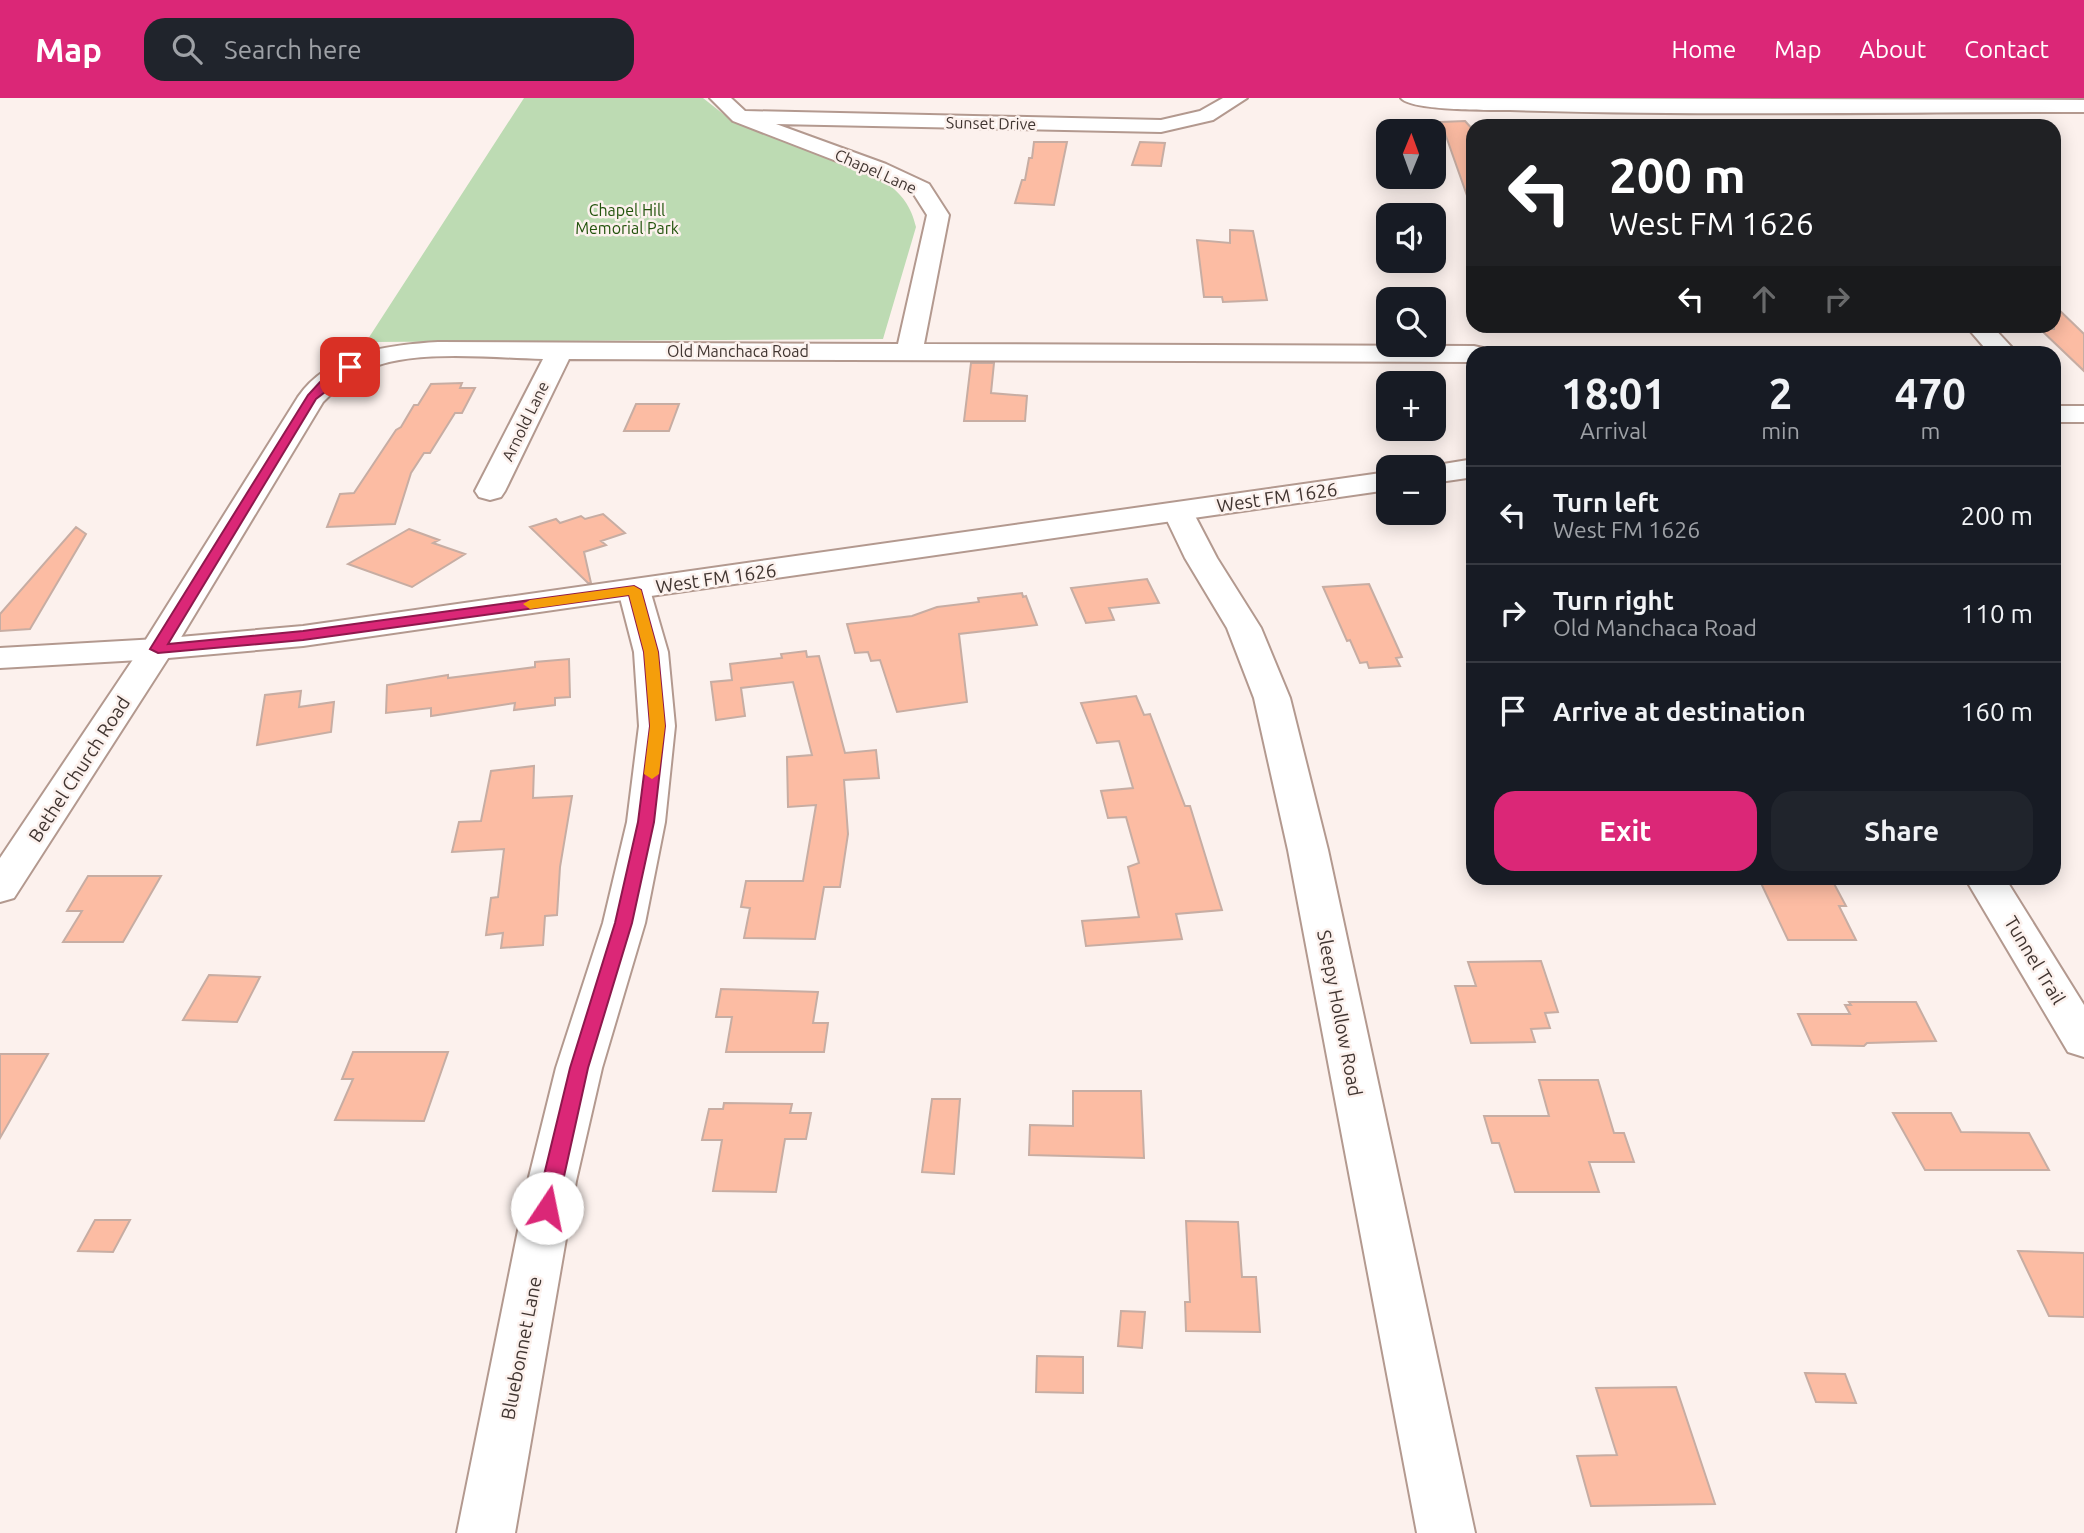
<!DOCTYPE html>
<html lang="en">
<head>
<meta charset="utf-8">
<style>
  :root { --surface:#171b24; --page:#20242c; --text:#f1f3f6; --muted:#9ea1a6; --line:#363941; --accent:#db2777 }
  body { margin:0; font-family:Ubuntu,sans-serif; background:var(--page); color:var(--text); height:100vh; display:flex; flex-direction:column; font-size:26px; white-space:nowrap }
  * { box-sizing:border-box; margin:0 }
  p { font-size:23px; color:var(--muted) }
  .icon { flex:none; width:38px; height:38px; fill:none; stroke:currentColor; stroke-width:2; stroke-linecap:round; stroke-linejoin:round }
  .map { position:relative; flex:1; overflow:hidden }
  .sheet { position:absolute; left:1466px; top:248px; width:595px; height:539px; display:flex; flex-direction:column; background:var(--surface); border-radius:21px; box-shadow:0 4px 18px #0003 }
  .sheet>* { flex:none }
  .guide { position:absolute; left:1466px; top:21px; width:595px; height:214px; border-radius:21px; box-shadow:0 4px 18px #0003; background:#202124; color:#fff; overflow:hidden }
  .needle { width:46px; rotate:1deg }
  .fabs { position:absolute; left:1376px; top:21px; display:grid; gap:14px }
  .fabs a { display:grid; place-items:center; width:70px; height:70px; border-radius:14px; background:var(--surface); box-shadow:0 4px 18px #0003; font-size:35px }
  .pin { position:absolute; display:grid; place-items:center; width:60px; height:60px; color:#fff; margin:-30px; border-radius:14px; box-shadow:0 4px 10px #0006 }
  .me { position:absolute; width:77px; margin:-38px; rotate:11deg; stroke-linejoin:round; filter:drop-shadow(0 0 5px #0008) }
  .turn { display:flex; align-items:center; gap:24px; height:147px; padding:0 28px; font-size:32px }
  .turn .icon { width:91px; height:91px; stroke-width:2.5 }
  .turn b { display:block; font-size:49px; line-height:60px }
  .lanes { display:flex; align-items:center; height:66px; padding:0 28px; background:#0003; justify-content:center; gap:35px; direction:ltr }
  .lanes .off { opacity:.35 }
  .eta { display:flex; justify-content:space-evenly; align-items:center; height:119px; text-align:center }
  .eta b { font-size:42px; font-weight:700; line-height:49px }
  .action { display:flex; gap:14px; margin-top:auto; padding:14px 28px }
  .action a { flex:1; height:80px; border-radius:21px; background:var(--accent); color:#fff; font-size:28px; font-weight:700; line-height:80px; text-align:center }
  .action a+a { background:var(--page); color:var(--text) }
  ul { padding:0; list-style:none }
  li { display:flex; align-items:center; gap:21px; height:98px; padding:0 28px; border-top:2px solid var(--line) }
  li div { flex:1 }
  li b { display:block; font-size:26px }
  li em { font-style:normal }
  header { display:flex; align-items:center; gap:42px; box-sizing:border-box; height:98px; padding:0 35px; background:var(--accent); color:#fff }
  header strong { font-size:33px }
  nav { display:flex; gap:38px; margin-inline-start:auto; font-size:24px }
  .search { width:490px; height:63px; background:var(--page); display:flex; align-items:center; gap:18px; box-sizing:border-box; padding:0 24px; border-radius:21px; color:var(--muted); font-size:26px }
  .map>svg:first-child { display:block }
  .green { fill:#bddbb3 }
  .building { fill:#fcbca3; stroke:#c7ada3; stroke-width:2 }
  .lines { fill:none; stroke-linecap:round; stroke-linejoin:round }
  .minor-casing { stroke:#b3998f; stroke-width:4 }
  .major-casing { stroke:#b3998f; stroke-width:4 }
  .minor { fill:#fff; fill-rule:evenodd }
  .major { fill:#fff; fill-rule:evenodd }
  .route { fill:#db2777; stroke:#8e194d; stroke-width:2 }
  .slow { fill:#f59e0b }
  .labels { text-anchor:middle; dominant-baseline:central; stroke-width:5; stroke-linejoin:round; paint-order:stroke }
  .far-street-label { font-size:16px; fill:#403531; stroke:#fcf1ed }
  .far-park-label { font-size:16px; fill:#22530c; stroke:#fcf1ed }
  .street-label { font-size:19px; fill:#403531; stroke:#fcf1ed }
</style>
</head>
<body>
<header>
<strong>Map</strong>
<div class="search"><svg class="icon" aria-label="search" viewBox="0 0 24 24"><circle cx="10" cy="10" r="6"/><path d="M15 15l6 6"/></svg>Search here</div>
<nav><a>Home</a><a>Map</a><a>About</a><a>Contact</a></nav>
</header>
<div class="map">
<svg width="2084" height="1435" viewBox="0 0 2084 1435">
  <rect width="100%" height="100%" fill="#fcf1ed"/>
  <path class="green" d="M524,0H703L727,19L884,83C902,96 911,108 916,129L883,241L366,244Z"/>
  <path class="building" d="M1465,23L1474,33V105L1470,106L1441,24Z
    M1034,44H1067L1054,107L1015,105L1022,82H1025L1029,60H1032Z
    M1140,44L1165,45L1161,68L1132,67Z
    M1230,132L1253,133L1267,202L1223,204L1222,199H1204L1197,142L1230,145Z
    M2054,207L2084,236V273L2040,231H2054Z
    M971,265H994L991,295L1027,298L1025,323H964Z
    M462,285L460,290H475L462,315H455L430,355H424L411,375L395,426L327,429L340,396L354,395L396,332L401,329L414,307H418L431,286Z
    M636,306H679L669,333H624Z
    M603,416L625,435L601,443L606,447L584,454L591,485H588L530,429L556,421L560,425L581,418L585,421Z
    M76,429L86,436L30,531L0,533V516Z
    M409,431L439,442L433,445L465,456L412,489L348,466Z
    M1147,481L1159,505L1109,510L1114,522L1086,525L1071,490Z
    M1369,486L1402,559L1396,560L1400,568L1369,570L1367,564L1360,565L1350,542L1347,543L1323,489Z
    M1022,495L1023,499L1026,498L1037,527L959,536L967,604L897,614L880,562L871,563L868,554L855,555L847,526L912,518L937,509L979,504L978,500Z
    M806,553L807,559L819,558L845,655L876,652L879,680L844,682L848,736L840,789H824L815,841L744,840L750,810L741,809L746,783H803L816,707L788,709L787,659L812,657L793,584L741,590L745,618L716,622L711,584L732,582L730,566L782,560L781,556Z
    M569,561L570,599L555,600V607L514,612L515,605L431,618V610L386,615L387,587L448,577V580L535,569V564Z
    M301,593L299,609L334,604L331,634L257,647L265,597Z
    M1136,598L1144,617L1150,616L1185,708H1190L1222,812L1176,816L1182,841L1086,848L1082,823L1139,819L1128,769L1139,765L1126,719L1108,720L1101,693L1133,690L1119,643L1097,645L1081,605Z
    M534,668L533,700L572,698L560,769L557,817L545,818L543,847L501,850L503,835L486,837L491,800L498,799L504,751L452,754L459,724L481,723L491,673Z
    M88,778H161L123,844H63L82,813H67Z
    M1831,780L1846,808H1839L1856,842H1788L1759,781Z
    M1541,863L1558,914L1545,915L1550,930L1531,931L1535,944L1471,945L1455,888H1476L1468,864Z
    M209,877L260,879L237,924L183,922Z
    M721,891L818,894L813,925H828L824,954H726L732,919H716Z
    M1849,904H1916L1936,943L1867,945L1864,948L1812,947L1798,916H1850L1845,907H1851Z
    M353,954H448L424,1023L335,1022L353,981H342Z
    M0,956H48L0,1040Z
    M1539,982H1598L1614,1035H1624L1634,1064H1589L1599,1094H1515L1499,1045H1492L1484,1018H1549Z
    M1073,993H1141L1144,1060L1029,1057L1030,1027L1073,1028Z
    M932,1001H960L954,1076L922,1074Z
    M724,1005L792,1006L790,1015H811L806,1041H785L776,1094L713,1093L722,1042H702L709,1011H723Z
    M1893,1015H1951L1961,1034L2029,1035L2049,1072H1925Z
    M95,1122H130L113,1154L78,1153Z
    M1186,1123L1238,1124L1242,1179H1256L1260,1234L1186,1233L1185,1204H1190Z
    M2018,1153L2084,1155V1219L2049,1218Z
    M1121,1213L1145,1214L1142,1250L1118,1248Z
    M1037,1258L1083,1259V1295L1036,1294Z
    M1805,1275L1845,1276L1856,1305L1816,1304Z
    M1676,1289L1715,1406L1591,1408L1577,1358L1617,1357L1596,1290Z"/>
  <g class="lines">
    <g class="minor-casing">
      <path id="minor" d="M710,0H731L745,13L1161,22L1200,13L1223,0H1247L1213,22L1161,34L776,26L886,66L929,86L949,117L924,246L1474,248L1483,250L1487,256H1474V264L569,261L505,393L501,399L490,402L479,399L475,393L543,261C495,260 415,251 371,270C353,277 337,290 323,304L174,551L14,800L0,804V760L140,551L298,299C329,254 389,247 438,244L898,246L927,117L913,95L870,76L733,23Z
        M1401,0L2084,2V14C1893,14 1701,18 1510,12C1491,12 1411,13 1401,0Z
        M1966,228H1992L2018,256H1990Z
        M1178,405L1189,408L1193,414L1217,460L1261,530L1290,600L1328,752L1475,1435H1417L1288,752L1254,600L1227,530L1185,460L1163,414L1167,408Z
        M634,482L645,485L650,492L668,554L675,628L665,724L645,825L602,970L576,1083L515,1435H457L528,1083L556,970L603,825L627,724L639,628L634,554L618,492L623,485Z
        M1965,780H2005L2084,907V959L2068,954Z"/>
    </g>
    <g class="major-casing">
      <path id="major" d="M2054,308H2084V324H2054Z
        M1474,361V379L1433,385V369H1425Z
        M1388,374V392L303,548L157,561L0,570V550L157,541L303,528Z"/>
    </g>
    <use href="#minor" class="minor"/>
    <use href="#major" class="major"/>
  </g>
  <path class="route" d="M350,266L355,269L354,272L316,301L168,546L303,533L634,488L641,492L658,554L665,628L654,724L632,825L588,970L557,1110L554,1116L547,1118L539,1116L536,1110L570,970L615,825L638,724L650,628L644,554L629,497L303,542L158,555L150,551L308,297L320,284Z"/>
  <path class="slow" d="M634,488L641,492L658,554L665,628L659,676L652,681L644,676L650,628L644,554L629,497L530,511L523,506L530,502Z"/>
  <g class="labels">
    <g class="far-street-label">
      <text transform="translate(991 25) rotate(1)">Sunset Drive</text>
      <text transform="translate(876 73) rotate(24)">Chapel Lane</text>
      <text x="738" y="253">Old Manchaca Road</text>
      <text transform="translate(525 323) rotate(-64)">Arnold Lane</text>
    </g>
    <g class="far-park-label">
      <text x="627" y="112">Chapel Hill<tspan x="627" dy="18">Memorial Park</tspan></text>
    </g>
    <g class="street-label">
      <text transform="translate(1277 399) rotate(-8)">West FM 1626</text>
      <text transform="translate(716 480) rotate(-8)">West FM 1626</text>
      <text transform="translate(79 671) rotate(-57)">Bethel Church Road</text>
      <text transform="translate(2035 862) rotate(59)">Tunnel Trail</text>
      <text transform="translate(1340 915) rotate(79)">Sleepy Hollow Road</text>
      <text transform="translate(521 1250) rotate(-79)">Bluebonnet Lane</text>
    </g>
  </g>
</svg>
<div class="fabs">
<a><svg class="needle" viewBox="-14 -14 28 28"><path d="M0-13l5 13h-10z" fill="#e53935"/><path d="M0 13l5-13h-10z" fill="#9ea1a6"/></svg></a>
<a><svg class="icon" aria-label="sound" viewBox="0 0 24 24"><path d="M4 9h4l5-4v14l-5-4H4zM17 9q2 3 0 6"/></svg></a>
<a><svg class="icon" aria-label="search" viewBox="0 0 24 24"><circle cx="10" cy="10" r="6"/><path d="M15 15l6 6"/></svg></a>
<a>+</a>
<a>−</a>
</div>
<div class="pin" style="left:350px;top:269px;background:#d93025"><svg class="icon" aria-label="arrive" viewBox="0 0 24 24"><path d="M6 21V4h12l-3 4 3 4H6"/></svg></div>
<svg class="me" style="left:547px;top:1110px" viewBox="-20 -20 40 40"><circle r="19" fill="#fff"/><path d="M0-13L10 11 0 6-10 11z" fill="#db2777"/></svg>
<div class="guide">
<div class="turn"><svg class="icon" aria-label="left" viewBox="0 0 24 24"><path d="M17 20v-9H6M10 6l-5 5 5 5"/></svg><div><b>200 m</b>West FM 1626</div></div>
<div class="lanes"><svg class="icon" aria-label="left" viewBox="0 0 24 24"><path d="M17 20v-9H6M10 6l-5 5 5 5"/></svg><svg class="icon off" aria-label="ahead" viewBox="0 0 24 24"><path d="M12 20V5M6 11l6-6 6 6"/></svg><svg class="icon off" aria-label="right" viewBox="0 0 24 24"><path d="M7 20v-9h11M14 6l5 5-5 5"/></svg></div>
</div>
<section class="sheet">
<div class="eta">
<div><b>18:01</b><p>Arrival</p></div>
<div><b>2</b><p>min</p></div>
<div><b>470</b><p>m</p></div>
</div>
<ul>
<li><svg class="icon" aria-label="left" viewBox="0 0 24 24"><path d="M17 20v-9H6M10 6l-5 5 5 5"/></svg><div><b>Turn left</b><p>West FM 1626</p></div><em>200 m</em></li>
<li><svg class="icon" aria-label="right" viewBox="0 0 24 24"><path d="M7 20v-9h11M14 6l5 5-5 5"/></svg><div><b>Turn right</b><p>Old Manchaca Road</p></div><em>110 m</em></li>
<li><svg class="icon" aria-label="arrive" viewBox="0 0 24 24"><path d="M6 21V4h12l-3 4 3 4H6"/></svg><div><b>Arrive at destination</b></div><em>160 m</em></li>
</ul>
<div class="action"><a>Exit</a><a>Share</a></div>
</section>
</div>
</body>
</html>
